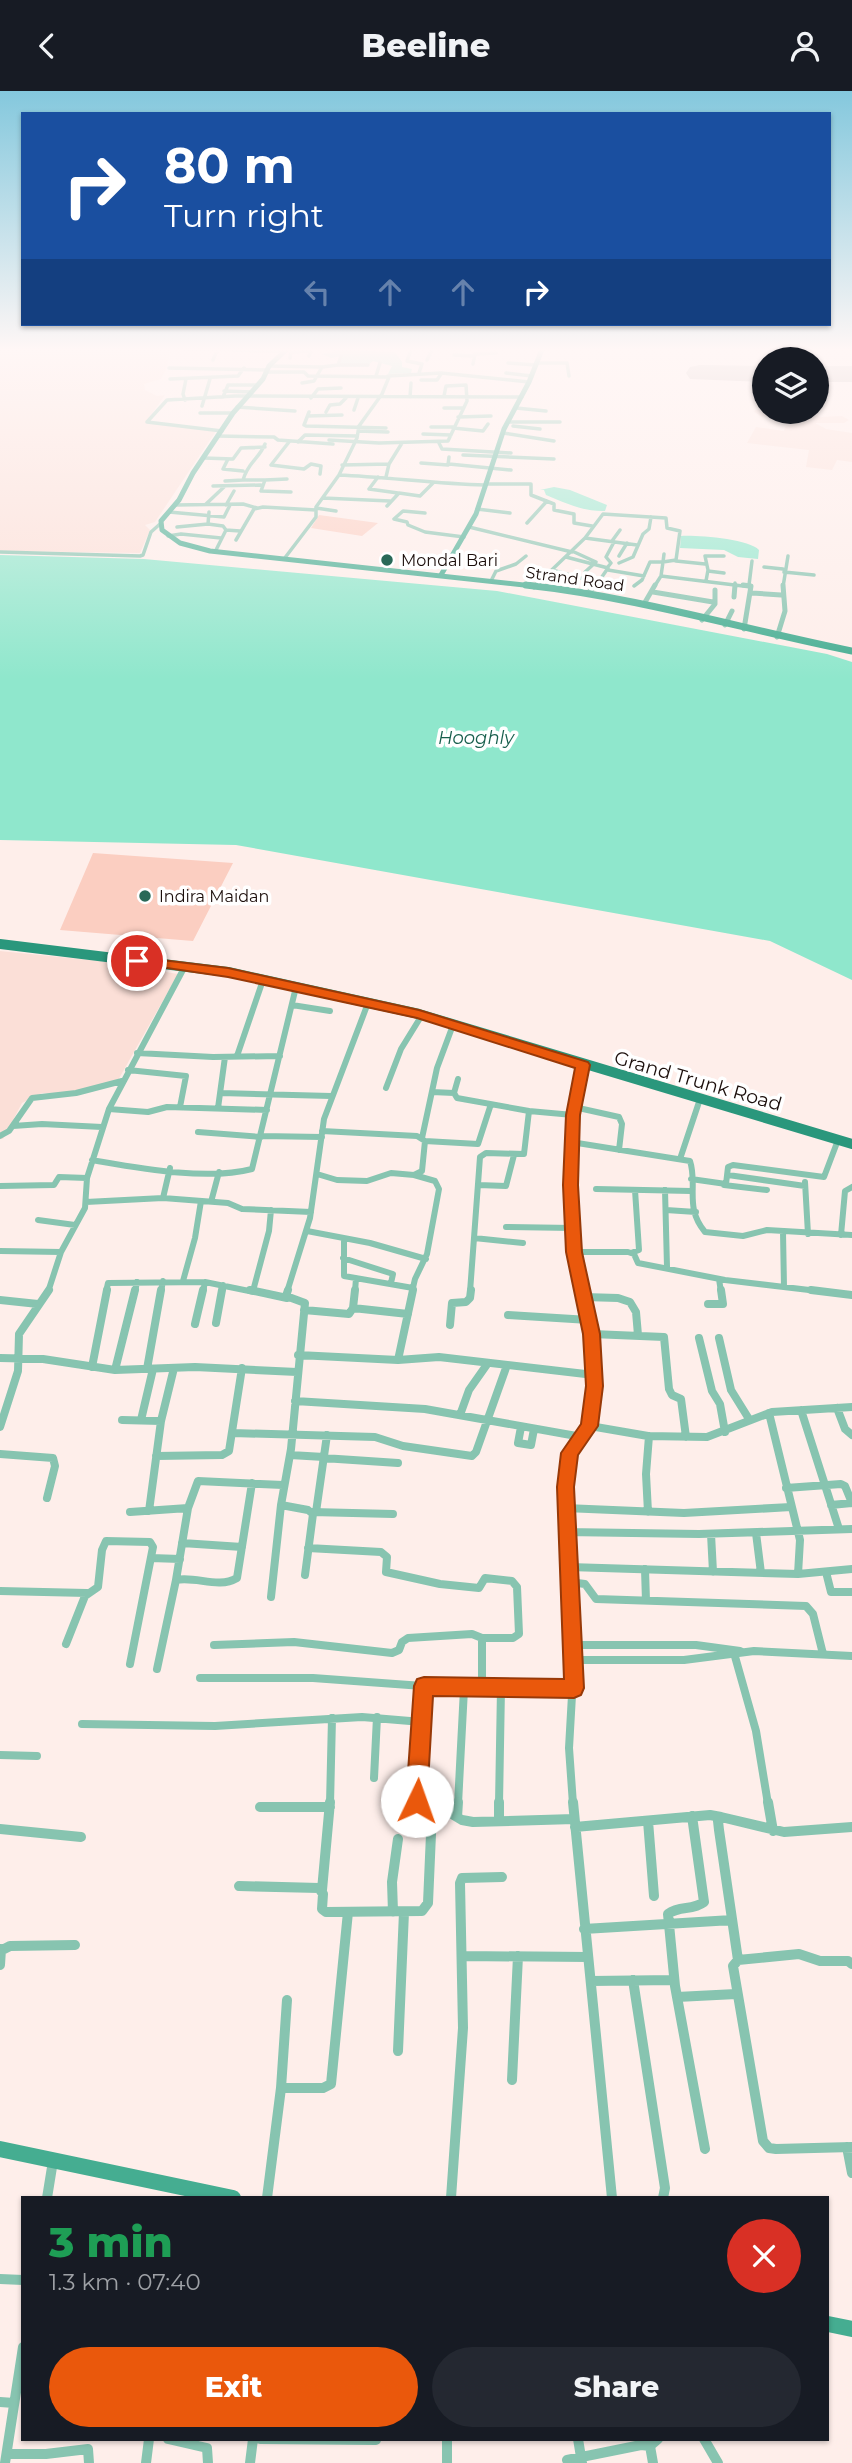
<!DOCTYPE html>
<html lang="en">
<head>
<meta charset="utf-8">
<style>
  :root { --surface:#171b24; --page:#242831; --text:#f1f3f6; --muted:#9ea1a6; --accent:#ea580c }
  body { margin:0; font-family:Montserrat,sans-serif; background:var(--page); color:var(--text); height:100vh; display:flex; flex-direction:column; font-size:26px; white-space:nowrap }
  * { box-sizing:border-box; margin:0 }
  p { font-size:23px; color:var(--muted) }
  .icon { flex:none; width:38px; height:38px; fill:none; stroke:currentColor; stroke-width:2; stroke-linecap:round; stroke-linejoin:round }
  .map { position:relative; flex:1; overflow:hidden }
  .drawer { position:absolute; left:21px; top:2105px; width:808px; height:245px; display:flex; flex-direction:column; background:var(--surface); border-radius:0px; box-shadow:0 2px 5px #0004 }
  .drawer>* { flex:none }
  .top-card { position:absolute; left:21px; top:21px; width:810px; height:214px; border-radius:0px; box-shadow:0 2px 5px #0004; background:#1a4fa0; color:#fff; overflow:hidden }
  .controls { position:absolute; left:752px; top:256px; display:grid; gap:14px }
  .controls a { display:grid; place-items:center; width:77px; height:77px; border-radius:50%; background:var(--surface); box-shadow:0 2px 5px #0004; font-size:35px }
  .pin { position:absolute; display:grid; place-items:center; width:60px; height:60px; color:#fff; margin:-30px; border:4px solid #fff; border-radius:50%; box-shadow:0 2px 7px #0007 }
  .me { position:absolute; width:77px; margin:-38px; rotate:3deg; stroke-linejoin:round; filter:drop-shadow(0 0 5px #0008) }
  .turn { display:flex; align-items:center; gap:24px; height:147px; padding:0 28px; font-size:32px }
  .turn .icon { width:91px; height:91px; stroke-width:2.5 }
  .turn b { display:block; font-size:49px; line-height:60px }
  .lanes { display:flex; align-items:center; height:66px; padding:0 28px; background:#0003; justify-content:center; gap:35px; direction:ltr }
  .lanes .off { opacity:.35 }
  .round { display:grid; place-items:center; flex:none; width:74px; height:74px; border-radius:37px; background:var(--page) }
  .headline { display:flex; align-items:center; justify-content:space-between; height:119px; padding:0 28px }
  h1 { font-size:42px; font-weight:800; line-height:52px; color:#1e9e55 }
  .cta { display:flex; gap:14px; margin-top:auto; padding:14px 28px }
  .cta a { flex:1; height:80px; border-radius:42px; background:var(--accent); color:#fff; font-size:28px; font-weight:800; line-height:80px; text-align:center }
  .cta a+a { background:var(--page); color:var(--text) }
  header { display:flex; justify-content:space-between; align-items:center; height:91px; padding:0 28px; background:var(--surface); font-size:32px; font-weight:800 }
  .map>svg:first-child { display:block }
  .built { fill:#fbdfd7 }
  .green { fill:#fbcec1 }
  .water { fill:#8fe7cc }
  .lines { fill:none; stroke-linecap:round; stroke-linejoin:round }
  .taxiway { fill:#bcaeaa; fill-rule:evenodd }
  .runway { fill:#bcaeaa; fill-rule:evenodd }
  .street-far4 { stroke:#87c4b0; stroke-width:3.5 }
  .street-far3 { stroke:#87c4b0; stroke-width:5 }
  .street-far2 { stroke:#87c4b0; stroke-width:6 }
  .street-far1 { stroke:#87c4b0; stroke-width:8 }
  .street { stroke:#87c4b0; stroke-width:10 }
  .secondary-far2 { stroke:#45ad91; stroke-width:5 }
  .secondary-far1 { stroke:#45ad91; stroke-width:7 }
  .secondary { stroke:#45ad91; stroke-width:16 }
  .primary { stroke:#2a977c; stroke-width:10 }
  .route { fill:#ea580c; stroke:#983908; stroke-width:2 }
  .poi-dot { fill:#296957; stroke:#fff; stroke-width:2.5 }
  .labels { text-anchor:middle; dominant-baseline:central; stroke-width:7; stroke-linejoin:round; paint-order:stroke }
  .far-poi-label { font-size:16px; fill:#1b0e0b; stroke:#fff; text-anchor:start }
  .far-street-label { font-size:16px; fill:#1b0e0b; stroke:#fff }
  .far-water-label { font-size:18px; font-style:italic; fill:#185f4d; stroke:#fff }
  .street-label { font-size:19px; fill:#1b0e0b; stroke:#fff }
</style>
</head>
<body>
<header><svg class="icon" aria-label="back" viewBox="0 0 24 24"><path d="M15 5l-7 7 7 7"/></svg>Beeline<svg class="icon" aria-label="person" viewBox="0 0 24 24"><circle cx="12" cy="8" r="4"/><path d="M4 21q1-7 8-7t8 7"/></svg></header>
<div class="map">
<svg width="852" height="2372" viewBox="0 0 852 2372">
  <rect width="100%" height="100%" fill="#feeeea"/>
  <path class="built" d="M0,256H171L167,276L161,288L144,293L145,299L157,305L165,304L146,331L216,340L155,431L145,434L150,439L140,462L0,460Z
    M759,318H765V320H804L820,326L842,325L849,329L844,332H815L826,338L852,342V371L837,369L832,379L806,376L809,359L747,352L756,336L784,340L785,336L797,330L789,322L762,326L753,320Z
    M0,860L100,870L178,883L117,991L75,1003L42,1002L22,1012L3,1048H0Z"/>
  <path class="green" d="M319,424L378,432L362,445L311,437Z
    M93,762L233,772L193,850L60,839Z"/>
  <path class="water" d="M347,259L395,261L402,271V276L412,278L411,282L388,283L392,275L373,270L368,274H340L342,265L331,267L322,263Z
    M554,396L570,399L607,414L605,420C585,421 565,412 546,404L544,399H540Z
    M681,445C697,444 749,448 759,459L758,468L738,466L724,459L680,457Z
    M0,464L144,468L497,500L827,563L852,571V889L770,850L236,754L0,749Z"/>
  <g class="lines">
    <path class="taxiway" d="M779,256H796L771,265L766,262Z
      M752,280L756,281L765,294V302L754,297L746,283Z"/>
    <path class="runway" d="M700,274L765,275V291L690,288L686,282L690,276Z
      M817,275H852V291H817Z"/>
    <path class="street-far4" d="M184,256L183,258L284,260
      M366,256H383
      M412,256L407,270L422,273L419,282
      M427,256H523
      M333,259H357L360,256
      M454,264L474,265
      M341,265L338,274H368
      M290,267L291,261L311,260L309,265
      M213,269L218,257
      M427,269L433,257
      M508,272L536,274
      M537,272H567L569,285
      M473,273L475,263L496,262
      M269,275L322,276
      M169,277L267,279
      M267,281H304L308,285L389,286L382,303L359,335L357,347L339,384L316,416V426L284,468
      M506,282L532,285
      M376,285L380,272
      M388,285L441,282L529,291
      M170,288L238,285L244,277
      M421,289H437L441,283
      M302,292L314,290L322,276L338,274
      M224,300L252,301
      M223,306L228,294H258
      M410,306L411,292
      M311,307L318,298L341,297
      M185,309L183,303L186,288
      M202,315L210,288
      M237,316L295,320
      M444,317H463
      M516,317L546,320
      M354,319L358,307
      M309,321L304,334L306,335L386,337
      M326,321L330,314L340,313L346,307
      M200,322H233
      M308,325L342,324
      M458,326L491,325
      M508,331H560
      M513,335L540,338
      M431,336H454
      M453,337L483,340L488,333
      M222,340L147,331L167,309L235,305L522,306
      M358,340L388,341
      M503,342L554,350
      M423,343L451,344
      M217,345L274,346L278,349L333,353
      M329,349L379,352L448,350L467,310L466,294L446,295L444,305
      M289,351L271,374L304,378L311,373L321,375L320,383
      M298,351L305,344L357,345
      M439,352L442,358L511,362
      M463,364L554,368
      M204,367L233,368L241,357L265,356
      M228,368L223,378L243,380
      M421,372L448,374L449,366
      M449,373L511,379
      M342,374L389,373
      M339,384C388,386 436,393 485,394
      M378,386L369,398L398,402
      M386,386L389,373L402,352
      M243,389H265L261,400L291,401
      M265,389L287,388
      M225,390L243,389C248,371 259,368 265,353
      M486,393H531V404L554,413V419L574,423V432L592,435
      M213,395L261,394
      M323,407L390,410
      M206,413L224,396
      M175,414L243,413L257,417
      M226,414L234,400
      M387,415L399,402L420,405L433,392
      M316,417L336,420
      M477,418L510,422
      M169,421L224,426L230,414
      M209,421L208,433L223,435L226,439
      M425,422L403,420L394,428L407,431L408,434L425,441L464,446
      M527,432L547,410
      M177,436L208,433
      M469,436L572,461
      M168,445L181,443L221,447
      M585,447L637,454
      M236,449L254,418L263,416L316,419
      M612,450L620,439
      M572,460L596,471L585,481
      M0,461L140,465L143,464L151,441L160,433
      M215,461L226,439L240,440
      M619,465L627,452
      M566,466L608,477L595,496
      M676,470L705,473
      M619,472L633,466L643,443L649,438L651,426
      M764,476L783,478
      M607,477L611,472L606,466L614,451
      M552,479L598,492
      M608,479L644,485
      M708,480L724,482
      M784,481L814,484
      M661,485L751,496
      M602,489L622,494
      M491,490L496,480L516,473L526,465
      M706,490L708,479L705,465H724
      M749,494L752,470
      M634,495L642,489L650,471H663L664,463
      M534,496L585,447L603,423L666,427L667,437L680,440L676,469L663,471L661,485L654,496
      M735,496V492
      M783,496L788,465"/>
    <path class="street-far3" d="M743,494L751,495L744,538
      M534,496L536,494
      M589,501L596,494
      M653,501L713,511
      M752,502L781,504
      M734,506L735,494
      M644,513L655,494
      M702,529L715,513V499
      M725,534L732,520
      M777,546L785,520L783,494"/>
    <path class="street-far2" d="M292,914L330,920
      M137,962L213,966L280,965
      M237,965L263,889
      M128,979L186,985L180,1016
      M458,988L454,1002L457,1007L529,1020
      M386,997L401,958L422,924
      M432,1001L454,1002
      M221,1002L331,1005
      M574,1016L619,1026L622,1033L619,1059
      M218,1017L225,966
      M109,1018L148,1021L167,1016L267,1019
      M13,1035L42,1033L102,1036
      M198,1041L261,1046
      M0,1045L9,1040L32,1007L76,1002L122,990
      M261,1045L322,1046
      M422,1047L437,977L453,934
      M425,1050L478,1053L491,1013
      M571,1051L690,1070C698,1094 684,1116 705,1141L743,1145L767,1139L852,1144
      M680,1068L700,1008
      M92,1069C139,1077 206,1090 252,1078L296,896
      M317,1083L337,1089L367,1090L391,1082L414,1084L422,1080L425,1050L417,1045L322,1040
      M728,1084L805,1095
      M691,1088L726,1093L728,1076L733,1074L824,1086L838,1049
      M805,1091L808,1143
      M478,1094L506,1095L514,1064
      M724,1094L767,1099
      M0,1095L54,1094L59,1086L87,1087
      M596,1098L691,1100
      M665,1099L667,1176
      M163,1107L170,1077
      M86,1111L163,1107L228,1112L242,1118L311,1121
      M211,1111L219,1081
      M666,1119L696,1121
      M38,1129L75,1134
      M506,1136L573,1137
      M307,1140L370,1152L426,1168
      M783,1141L784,1196
      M841,1144L845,1100L852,1096
      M344,1147V1185L413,1197
      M474,1147L523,1152
      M0,1160L61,1161
      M574,1161H628L634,1163L638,1172L725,1189L826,1201
      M631,1162L639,1159L635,1099
      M343,1167L393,1183L391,1192
      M719,1188L721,1201
      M183,1190L195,1147L201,1110
      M253,1200L269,1140L271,1119
      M48,1201L61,1161L85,1117L87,1087L109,1018L184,877
      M106,1201L108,1192L205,1191L254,1201
      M135,1201L137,1191
      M161,1201L163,1190
      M203,1201L205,1191
      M222,1201L223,1194
      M287,1201L310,1127L324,1028L368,912
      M355,1201L356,1187
      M412,1201L415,1188L427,1163L439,1098L435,1090L414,1084
      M470,1201L480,1066L486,1062L524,1063L529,1020L573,1024
      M583,1201C571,1146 568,1089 572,1033C573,1013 579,993 583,974"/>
    <path class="street-far1" d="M250,1199L287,1207
      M811,1199L852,1204
      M584,1206L618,1207L630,1211L636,1221L638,1244
      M0,1209L38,1213
      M708,1213H723L721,1199
      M353,1217L408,1223
      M304,1219L349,1223L353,1217L355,1199
      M508,1224L589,1229
      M216,1232L222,1199
      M195,1233L203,1199
      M450,1234L452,1212L466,1211L470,1207L471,1199
      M592,1243L664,1246L669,1298L672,1304L681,1308L686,1346
      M699,1247L712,1300L720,1313L725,1341
      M719,1247L731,1299L749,1328
      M298,1264L398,1269L439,1266L594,1284
      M0,1267L43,1268L115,1279L195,1276L297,1281
      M398,1269L413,1199
      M92,1276L107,1199
      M147,1278L161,1199
      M115,1279L135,1199
      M295,1310L425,1318L582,1346
      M837,1317L845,1338L852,1344
      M801,1319L839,1438
      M769,1322L800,1449L798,1483
      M460,1324L469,1299L488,1272
      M122,1329L161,1330
      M141,1329L153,1278
      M590,1335L648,1345L707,1346L772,1321L852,1316
      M0,1336L18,1280L19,1243L49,1199
      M521,1336L518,1352L531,1354L534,1338
      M233,1342L375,1346L403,1355L472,1365L476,1361L507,1274
      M0,1363L53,1367L55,1375L47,1407
      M290,1364L324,1366
      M156,1365L222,1364L229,1360L242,1277
      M323,1367L398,1372
      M786,1397L841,1393L845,1395L852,1412
      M281,1414L308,1419L313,1423L305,1484
      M831,1414L852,1412
      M565,1417L684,1422L791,1416
      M149,1420L161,1330L174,1277
      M130,1421L188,1417
      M312,1421L393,1423
      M316,1421L327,1344
      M648,1421L646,1383L649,1345
      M566,1441L699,1443L852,1438
      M756,1442L761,1482
      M711,1443L713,1481
      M182,1452L242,1456
      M308,1457L381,1461L387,1466L386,1481L440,1493L479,1497L485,1487L512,1490L517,1496L519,1543L513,1547H482V1597
      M151,1467L180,1468
      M569,1476L798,1483L852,1478
      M645,1478L646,1510
      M826,1481L831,1501H852
      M176,1489L188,1417L198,1390L283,1394
      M569,1491L585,1493L596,1508L806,1515L813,1523L823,1563
      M0,1500L87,1502
      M271,1506L281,1414L291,1358L305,1212L286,1205L288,1199
      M66,1553L85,1505L98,1496L102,1459L106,1450L150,1451L153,1456L130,1573
      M214,1554L294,1551L392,1562L399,1559L402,1551L408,1547L472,1543L482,1547
      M574,1554H696L740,1560
      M734,1562L756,1640L768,1713
      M574,1569H684L754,1560L852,1565
      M157,1578L176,1489C197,1485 218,1498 237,1487L252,1392
      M200,1587H313L464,1598L574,1597
      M82,1633L215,1635L362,1626L422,1631
      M0,1664L37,1665
      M374,1687L377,1626
      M330,1713L332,1627
      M418,1713L424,1595
      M458,1713L464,1598
      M499,1713L501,1597
      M573,1713L569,1657L574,1569L565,1396L570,1362L590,1335L595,1295L592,1243L582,1199"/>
    <path class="street" d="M417,1711L420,1719L447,1720L462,1729L473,1731L574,1728
      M573,1711L612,2107
      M768,1711L773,1740
      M260,1716H330
      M692,1725L704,1811C692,1820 680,1814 668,1823L675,1895L705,2058
      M457,1726L458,1711
      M499,1730V1711
      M648,1730L654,1805
      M575,1736L710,1724L721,1726
      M0,1738L81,1746
      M239,1795L319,1797L323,1803L322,1818L326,1821L422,1820L428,1812L432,1720
      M322,1799L330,1711
      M393,1821L392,1791L398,1748
      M584,1838L732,1829
      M2,1859L10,1855L75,1854
      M463,1865L588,1866
      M738,1869L719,1739L718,1730L721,1726L784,1741L852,1736
      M852,1873L848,1870H820L799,1863L738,1869L733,1875L763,2050L769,2057L776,2058L852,2056
      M0,1874L1,1858
      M633,1889L665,2097L663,2107
      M591,1890L674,1889
      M677,1906L736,1903
      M398,1960L404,1821
      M512,1989L518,1865
      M281,1997H323L331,1993L348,1821
      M847,2056L852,2082
      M47,2107L53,2070
      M267,2107L281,1997L287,1909
      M451,2107L463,1937L460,1792L462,1787L502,1786
      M0,2188L23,2189
      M0,2311L14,2312
      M168,2348L207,2357L208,2372
      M260,2348L376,2349
      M447,2348V2372
      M578,2348L582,2372
      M704,2348L718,2372
      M7,2363H46L88,2358L89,2372
      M567,2369L641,2354L650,2355
      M5,2372L23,2256
      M146,2372L149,2348
      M250,2372L253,2348
      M653,2372L650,2355L658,2348"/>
    <path class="secondary-far2" d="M289,256L269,275L263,288L233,322L193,382L179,409L161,430L162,439L180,452L210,460L542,496
      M441,484L476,423L504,338L529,291L543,256"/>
    <path class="secondary-far1" d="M526,494C636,506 743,538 852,560"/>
    <path class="secondary" d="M0,2058L233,2107
      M828,2233L852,2238"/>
    <path class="primary" d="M0,853L228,881L419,923L852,1053"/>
  </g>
  <linearGradient id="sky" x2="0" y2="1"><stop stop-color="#84c8dd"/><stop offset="0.44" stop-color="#fff7f6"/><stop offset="1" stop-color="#fff7f6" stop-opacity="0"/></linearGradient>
  <rect width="852" height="588" fill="url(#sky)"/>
  <path class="route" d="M137,866L228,877L419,919L588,971L590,974L580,1024L578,1094L582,1161L600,1243L603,1295L598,1335L578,1364L574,1396L584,1597L581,1604L574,1607L433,1605L427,1710L424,1717L417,1720L409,1717L406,1710L414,1595L417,1588L424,1586L564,1588L557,1396L561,1362L581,1333L586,1295L583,1243L566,1161L563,1094L566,1024L575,977L417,927L228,886L133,872V867Z"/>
  <g class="poi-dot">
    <circle cx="387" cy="469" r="7"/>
    <circle cx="145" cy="805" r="7"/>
  </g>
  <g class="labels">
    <g class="far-poi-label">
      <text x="401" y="469">Mondal Bari</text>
      <text x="159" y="805">Indira Maidan</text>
    </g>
    <g class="far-street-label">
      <text transform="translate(575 488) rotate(8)">Strand Road</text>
    </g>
    <g class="far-water-label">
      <text x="476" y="647">Hooghly</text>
    </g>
    <g class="street-label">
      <text transform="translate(698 990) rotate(16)">Grand Trunk Road</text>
    </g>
  </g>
</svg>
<div class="controls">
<a><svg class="icon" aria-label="layers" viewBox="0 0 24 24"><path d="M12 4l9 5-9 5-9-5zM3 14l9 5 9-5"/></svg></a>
</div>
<div class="pin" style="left:137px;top:870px;background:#d93025"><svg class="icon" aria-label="arrive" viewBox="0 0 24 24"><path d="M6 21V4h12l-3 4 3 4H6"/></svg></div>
<svg class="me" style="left:417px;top:1710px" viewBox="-20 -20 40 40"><circle r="19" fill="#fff"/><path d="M0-13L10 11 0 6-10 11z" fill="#ea580c"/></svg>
<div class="top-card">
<div class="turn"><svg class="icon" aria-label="right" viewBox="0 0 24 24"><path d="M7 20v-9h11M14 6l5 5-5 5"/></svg><div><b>80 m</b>Turn right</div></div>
<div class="lanes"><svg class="icon off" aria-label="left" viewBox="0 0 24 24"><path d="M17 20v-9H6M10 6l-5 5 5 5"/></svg><svg class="icon off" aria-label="ahead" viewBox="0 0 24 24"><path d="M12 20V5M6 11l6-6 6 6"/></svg><svg class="icon off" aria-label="ahead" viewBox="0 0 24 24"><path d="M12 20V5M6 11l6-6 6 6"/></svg><svg class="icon" aria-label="right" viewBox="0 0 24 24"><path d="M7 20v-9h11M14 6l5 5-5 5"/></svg></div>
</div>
<section class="drawer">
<div class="headline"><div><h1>3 min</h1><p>1.3 km · 07:40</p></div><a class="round" style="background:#d93025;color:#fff"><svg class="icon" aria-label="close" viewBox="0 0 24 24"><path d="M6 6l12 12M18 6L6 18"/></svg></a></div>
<div class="cta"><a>Exit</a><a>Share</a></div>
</section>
</div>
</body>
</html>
